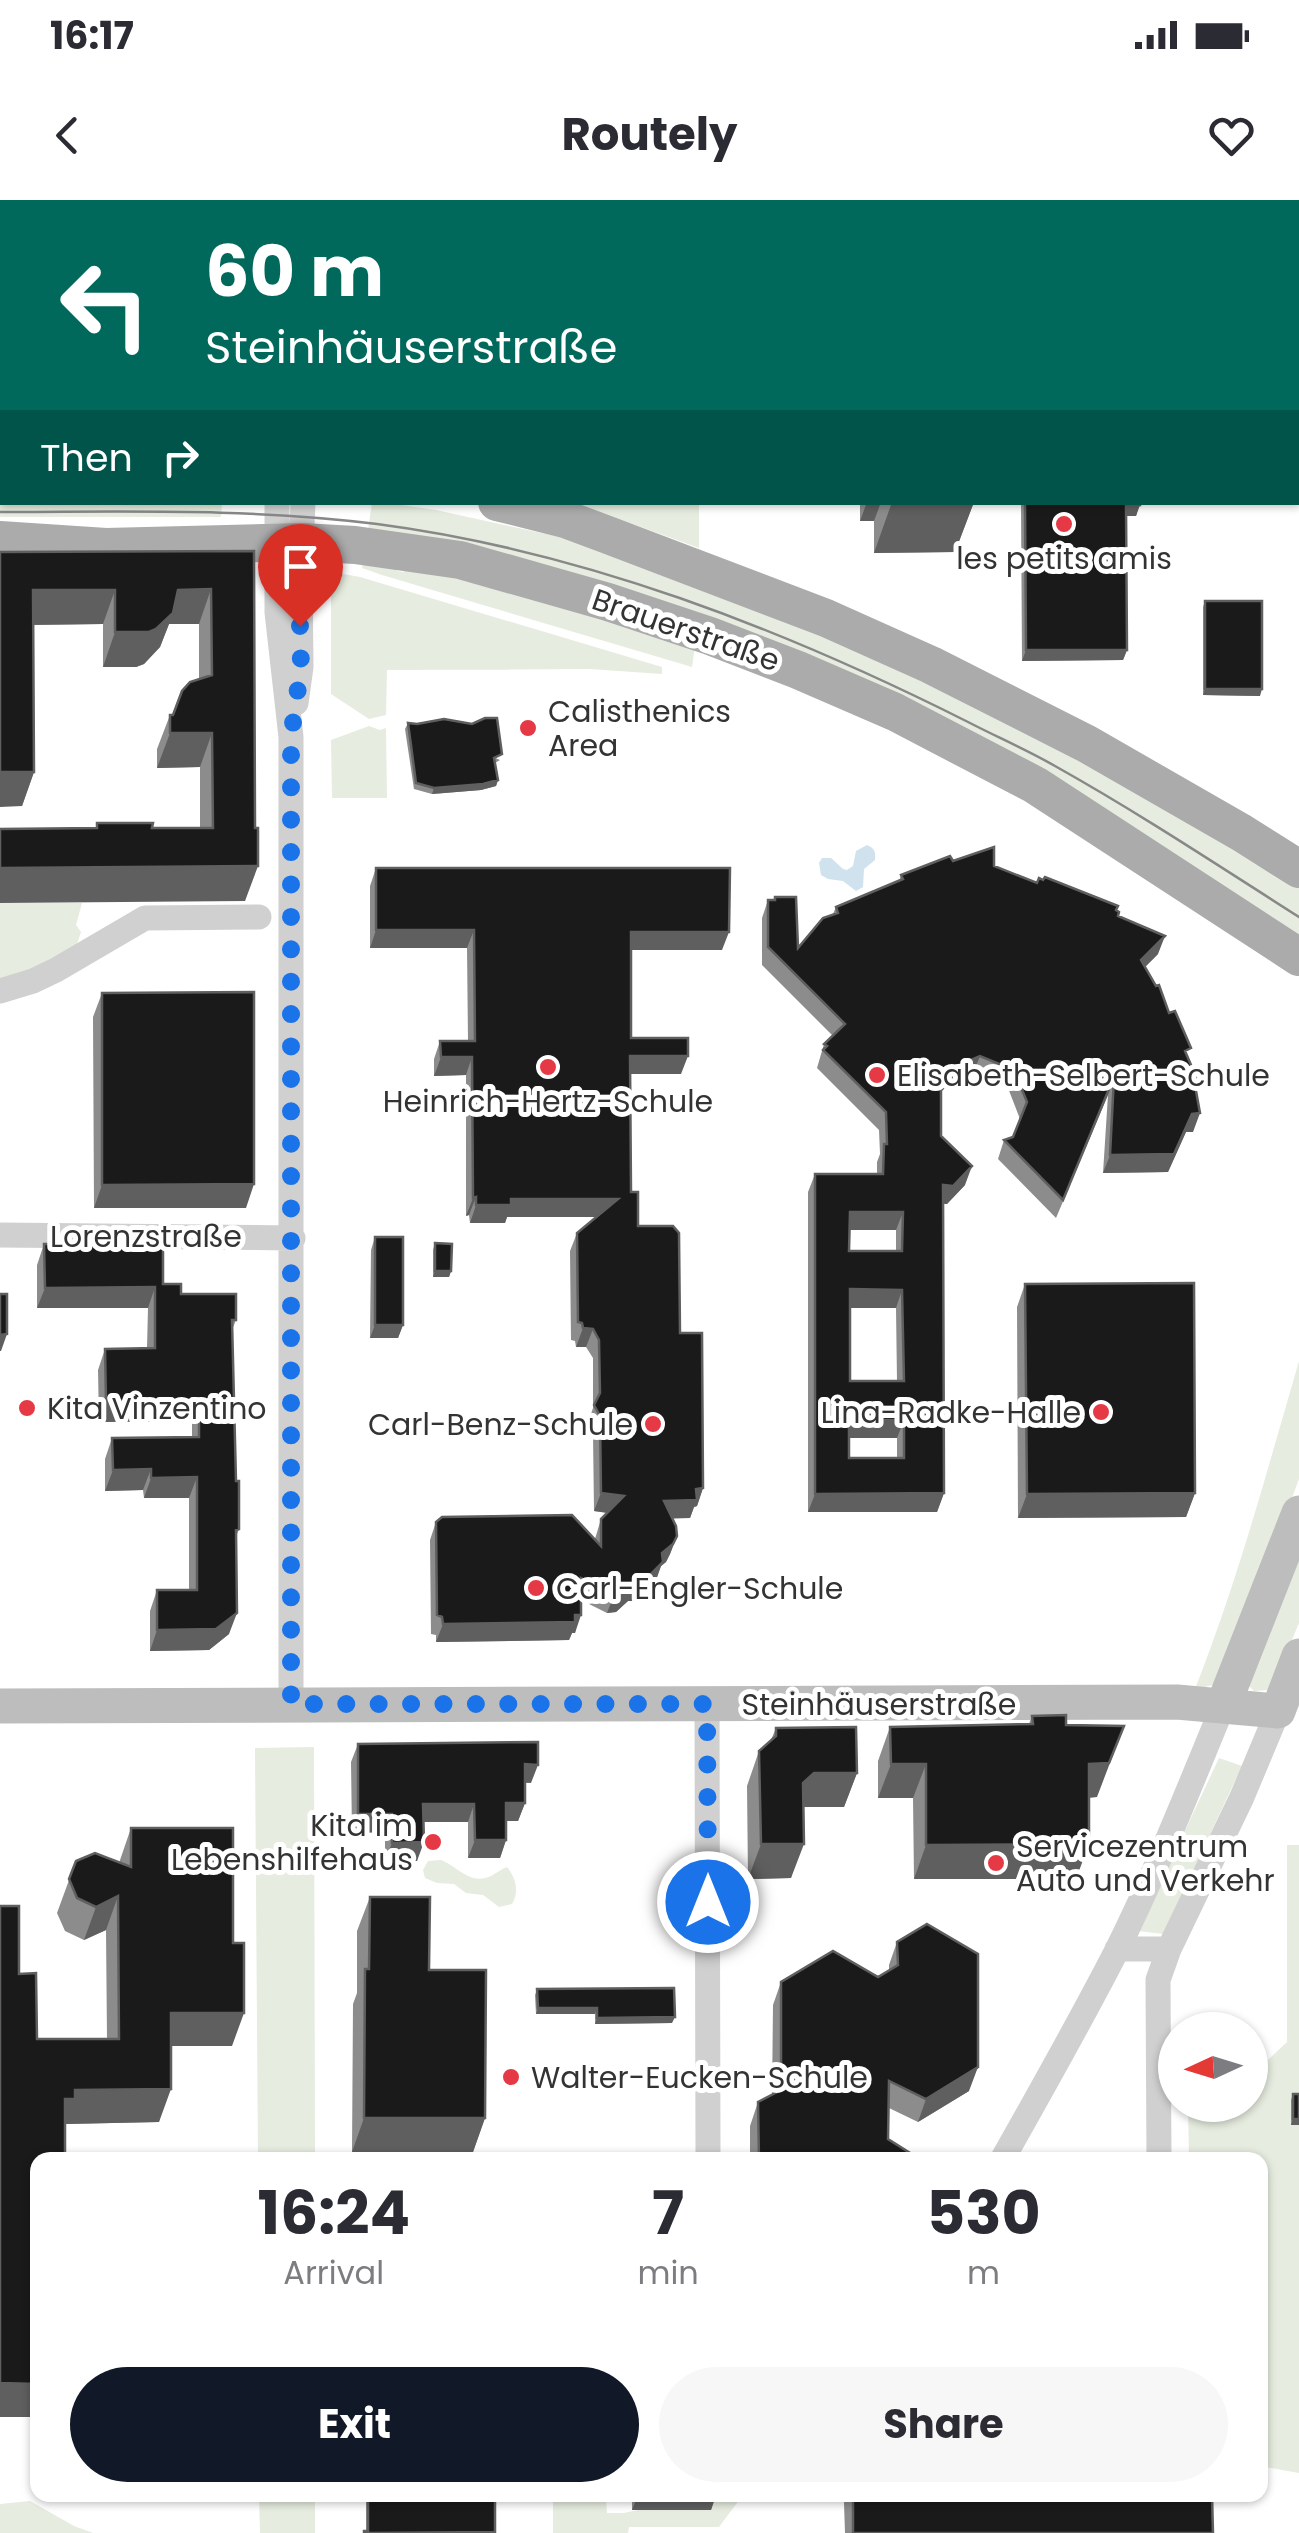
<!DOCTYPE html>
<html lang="en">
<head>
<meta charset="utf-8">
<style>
  :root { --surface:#fff; --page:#f7f7f7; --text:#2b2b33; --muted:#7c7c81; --accent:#111827 }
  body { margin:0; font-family:Poppins,sans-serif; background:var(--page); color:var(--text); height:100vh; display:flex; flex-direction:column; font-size:38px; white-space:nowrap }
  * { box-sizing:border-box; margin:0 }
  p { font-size:32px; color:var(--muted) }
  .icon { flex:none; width:55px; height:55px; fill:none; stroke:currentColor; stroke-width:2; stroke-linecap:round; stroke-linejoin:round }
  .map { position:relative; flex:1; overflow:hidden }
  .details { position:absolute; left:30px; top:1952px; width:1238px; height:350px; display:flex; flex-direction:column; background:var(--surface); border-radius:20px; box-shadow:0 2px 8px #0004 }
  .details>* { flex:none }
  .hud { position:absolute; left:0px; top:0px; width:1300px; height:305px; box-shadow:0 2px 8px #0004; background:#00695c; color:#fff; overflow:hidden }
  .needle { width:65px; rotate:266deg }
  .fabs { position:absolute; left:1158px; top:1812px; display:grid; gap:20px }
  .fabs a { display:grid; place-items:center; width:110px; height:110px; border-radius:50%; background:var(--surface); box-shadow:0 2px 8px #0004; font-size:50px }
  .pin { position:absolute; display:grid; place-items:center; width:85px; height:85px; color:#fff; margin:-102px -42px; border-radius:50% 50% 50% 0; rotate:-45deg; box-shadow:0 0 10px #0007 }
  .pin .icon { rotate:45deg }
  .me { position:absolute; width:110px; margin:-55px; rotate:0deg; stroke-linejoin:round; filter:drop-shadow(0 0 8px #0008) }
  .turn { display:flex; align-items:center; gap:35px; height:210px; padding:0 40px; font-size:45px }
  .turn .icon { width:130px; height:130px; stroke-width:2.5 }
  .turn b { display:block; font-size:70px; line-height:85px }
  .then { display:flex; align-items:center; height:95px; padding:0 40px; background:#0003; gap:20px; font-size:38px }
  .eta { display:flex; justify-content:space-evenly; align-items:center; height:170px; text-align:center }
  .eta b { font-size:60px; font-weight:700; line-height:70px }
  .button { display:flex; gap:20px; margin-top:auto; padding:20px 40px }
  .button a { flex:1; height:115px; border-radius:60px; background:var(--accent); color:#fff; font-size:40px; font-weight:700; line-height:115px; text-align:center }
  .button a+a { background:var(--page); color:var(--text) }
  .status { display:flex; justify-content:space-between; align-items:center; height:70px; padding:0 50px; background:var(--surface); direction:ltr }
  .status svg { height:28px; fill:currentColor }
  header { display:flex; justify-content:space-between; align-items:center; height:130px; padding:0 40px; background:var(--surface); font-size:45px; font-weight:700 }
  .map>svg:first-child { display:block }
  .green { fill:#e6ecdf }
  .water { fill:#cfe2ee }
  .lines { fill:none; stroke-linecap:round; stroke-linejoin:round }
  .street { stroke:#d0d0d0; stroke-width:25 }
  .secondary { stroke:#bdbdbd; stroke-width:35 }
  .primary { stroke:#ababab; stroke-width:38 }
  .tram { stroke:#888; stroke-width:2.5 }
  .wall { fill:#8c8c8c; fill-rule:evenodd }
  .shaded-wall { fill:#5f5f5f }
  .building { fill:#1a1a1a; stroke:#5f5f5f; stroke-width:2.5; fill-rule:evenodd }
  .route { stroke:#1a73e8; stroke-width:18; stroke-dasharray:0 32.4 }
  .poi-dot { fill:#e63946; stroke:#fff; stroke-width:4 }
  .labels { text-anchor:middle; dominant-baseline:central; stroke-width:10; stroke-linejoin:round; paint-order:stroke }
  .poi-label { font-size:30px; fill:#333; stroke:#fff; text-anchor:start }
  .street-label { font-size:30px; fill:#333; stroke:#fff }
</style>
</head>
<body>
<div class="status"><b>16:17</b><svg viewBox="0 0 49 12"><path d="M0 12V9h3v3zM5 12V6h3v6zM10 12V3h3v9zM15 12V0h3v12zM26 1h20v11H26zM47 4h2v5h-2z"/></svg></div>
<header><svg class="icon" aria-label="back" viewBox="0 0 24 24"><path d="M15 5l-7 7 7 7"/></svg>Routely<svg class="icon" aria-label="heart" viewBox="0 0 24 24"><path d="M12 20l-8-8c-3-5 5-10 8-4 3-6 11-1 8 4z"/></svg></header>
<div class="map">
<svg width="1299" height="2333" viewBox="0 0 1299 2333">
  <rect width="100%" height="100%" fill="#fff"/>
  <path class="green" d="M0,298H2V302L222,303L221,317H0Z
    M372,303H388L436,310L569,339L933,478L1299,681V734L1087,601L1007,556L367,337Z
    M575,303H699V348Z
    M364,359L398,363L397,371L404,372L406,364L445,371L695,446L692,467L382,375L362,368Z
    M343,374L360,377L662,467V474L590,469L387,470L386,515L369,519L331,494V389Z
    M369,526L380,530L386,528L387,598H332L331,540Z
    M0,703H82L76,725L81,732L77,744L70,754L0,781Z
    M1299,1161V1279L1258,1389L1213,1485L1195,1489C1237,1383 1267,1271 1299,1161Z
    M1299,1345V1423L1273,1485L1269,1490L1254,1491L1248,1485Z
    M314,1547L315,1960H258L255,1548Z
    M1219,1558L1242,1566L1163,1734L1138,1731Z
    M1287,1645H1299V2273L1260,2266V1960H1189L1188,1907L1250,1905V1877L1287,1842Z
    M441,1660C457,1666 471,1686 491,1676C497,1673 501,1669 507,1667C515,1677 520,1691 512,1704L499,1707L483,1695L466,1693L454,1684L437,1683L425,1678L423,1670L428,1661Z
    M259,2295H315V2333H260Z
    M553,2295H565V2300H606L607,2313H624L711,2295H743L719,2327H629L628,2333H553Z
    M30,2301L74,2326L93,2333H0V2304Z"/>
  <path class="water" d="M867,645C874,648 876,651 875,660L864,669L863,687L856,691L843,681L828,679L821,675L819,663L822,658H831L843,669L847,670L853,666L856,651Z"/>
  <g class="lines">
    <path class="street" d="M288,0V2
      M712,0V2
      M1129,2V0
      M1298,229H1299
      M277,302V412L291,537V1504
      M296,503L301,467L300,372L303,302
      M0,791L33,781L56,770L145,718L259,717
      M0,1035L293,1038
      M707,1503L708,1960
      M1117,1749H1169
      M1002,1960C1041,1891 1080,1822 1116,1752C1156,1672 1189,1588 1223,1506
      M1159,1960L1158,1780L1169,1749L1242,1597L1278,1511"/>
    <path class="secondary" d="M0,1506L1177,1502L1278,1511L1299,1456
      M1223,1506L1299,1313"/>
    <path class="primary" d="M0,266H2
      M497,302L565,319L608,335L826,418L931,465L1087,544L1242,633L1299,669
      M0,340L106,347L302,342L355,345L460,360L608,402L710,436L798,470L895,512L1035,585L1299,757"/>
    <path class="tram" d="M0,312C126,312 252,308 377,324C583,351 783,429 968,522C997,537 1027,550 1055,566C1139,613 1219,666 1299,717"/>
  </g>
  <path class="wall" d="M860,302H974L955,352L874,353V321H860Z
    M1021,302H1140L1136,316H1126L1127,450L1123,460L1022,461Z
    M254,351L255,628L245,701L96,628L97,623L152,628H200V567L157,568V549L170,515H173L199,479V424H169L160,447L144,464L136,467H103V424L33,425L34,572L22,606L0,352Z
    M1205,401L1260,496L1203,495V407Z
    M408,523L417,524L500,560L495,563L498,580L496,586L481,590L432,594L414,589L405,529Z
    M953,661L994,666L1037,683L1116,710L1118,716L1158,754L1145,767L1197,879L1195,884L1193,932H1186L1168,972L1103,973L1108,895L1056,1018L998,959L1004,940L1013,937L1020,919L1008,888L973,874L948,885L941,892V936L965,985L947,1004H943L944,1293L937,1312H808V992L815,974H877V962L880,954L879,930L817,868L824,844L833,836L762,765V718L768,700L798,748L833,714L836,707L899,681L901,675ZM850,1030H896V1051H849ZM850,1108H896L897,1181H850ZM849,1238H897V1258H849Z
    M376,668L722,750H631V838L681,874H631V992L638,1026L680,1133L703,1288L697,1306L694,1307L690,1318H673L677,1336L670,1354L666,1362L661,1366L656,1380L635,1401H628L616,1412L607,1413L581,1400L575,1433H572L569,1440L436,1442V1435L431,1434L430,1340L436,1322L595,1339L601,1319L607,1313L594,1311L593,1234L588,1223L593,1208V1158L586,1147H576L575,1141L571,1140L570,1051L577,1033L597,1017H507L505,1023H470L469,1015L466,1016V875L434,876V859L440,841H468L467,748H370V686Z
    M102,793L246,1008H94L93,817Z
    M375,1037L403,1125L398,1138H370L371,1050Z
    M435,1043L451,1071L449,1077H433V1050Z
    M44,1044L163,1084L236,1120L232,1130L236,1281L239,1329L236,1337L229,1434L209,1450L150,1451V1411L157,1390H189V1298H144L143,1290L105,1291V1259L112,1238L192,1237V1221L99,1222L98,1170L105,1149L147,1148L148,1108H37V1065Z
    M1025,1084L1195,1293L1186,1317L1018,1318L1017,1107Z
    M1032,1516L1066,1525L1097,1597L1089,1598L1076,1679H914L913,1598H878V1561L890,1527L1029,1524Z
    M776,1528L857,1573L844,1607H804L791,1678L748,1679L747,1586L759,1551L771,1540Z
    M358,1544L531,1583H525V1603L518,1621H506V1640L500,1658H468V1622H423L417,1661H385V1632L352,1633L351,1562Z
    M131,1628L232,1846H171L159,1922L66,1924L65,1928L38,1960L19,1774L37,1839H107L106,1730L84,1740L65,1731L57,1713L76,1661L119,1663Z
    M370,1697L429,1770L485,1918L473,1952H352L353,1804L357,1793V1731Z
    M897,1742L969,1891L918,1922L889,1908L888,1939L910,1960H750V1926L758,1902L772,1895L773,1805L781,1782L878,1777L889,1771V1765Z
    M537,1789L672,1823L595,1824V1814H536L535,1795Z
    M1293,1894L1299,1925H1291V1900Z
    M366,2295H495L494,2333H363L366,2331Z
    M632,2295H716L711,2310H632Z
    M847,2295H1212L1213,2333H845L844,2303Z"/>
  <path class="shaded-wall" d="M0,94H2V116H0Z
    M0,182H2V214H0Z
    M867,302H881L874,321H860Z
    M892,302H974L955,352L874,353Z
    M1140,305L1136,316H1123L1126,306Z
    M211,389L199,424H169L160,447L144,464L136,467H103L115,432L178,390Z
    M33,390H115L103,424L20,425Z
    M1026,450H1127L1123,460L1022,461Z
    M1205,489H1262L1260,496L1203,495Z
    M170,533H212L200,567L157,568Z
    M0,572H34L22,606L0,607Z
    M498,580L496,586L481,590L432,594L434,588Z
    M258,666L245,701L0,703V668Z
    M376,730H474L467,748H370Z
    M631,732H729L722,750H624Z
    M1165,736L1158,754L1134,778L1141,760Z
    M630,856H688L681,874H624Z
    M980,856L973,874L948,885L934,898L941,880L954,867Z
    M441,857H472L466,875L434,876Z
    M1200,913L1193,932H1186L1168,972L1103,973L1110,955L1192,914Z
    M972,966L965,985L947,1004L937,1003L943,985Z
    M254,984L246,1008H94L102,985Z
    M476,997L469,1015L466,1016L473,998Z
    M511,999H618L612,1017H507L505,1023H470L476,1005Z
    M850,1012H903L896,1030H843Z
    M435,1071H451L449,1077H433Z
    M155,1087L148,1108H37L45,1088Z
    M850,1089L902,1090L896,1108H843Z
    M375,1125H403L398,1138H370Z
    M583,1128L593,1129L586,1147H576Z
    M7,1134L1,1151H0V1135Z
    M199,1200L192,1221L99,1222L106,1201Z
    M849,1220H904L897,1238H843Z
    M151,1269L143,1290L105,1291L113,1270Z
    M197,1277L189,1298H144L151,1278Z
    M703,1288L697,1306L694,1307L690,1318L658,1319L664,1301L696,1289Z
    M601,1293L624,1296L617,1314L594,1311Z
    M944,1293L937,1312H808L815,1294Z
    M1195,1293L1186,1317L1018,1318L1027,1294Z
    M677,1336L670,1354L666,1362L661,1366L656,1380L635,1401H628L616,1412L607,1413L614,1395L662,1353Z
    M237,1413L229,1434L209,1450L150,1451L157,1430Z
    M575,1415H581L575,1433H572L569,1440L436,1442L443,1424Z
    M1124,1526L1097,1597L1076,1598L1089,1564Z
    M525,1564L538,1565L531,1583L518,1582Z
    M891,1564H926L913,1598H878Z
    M814,1573H857L844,1607H801L803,1583Z
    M506,1603H525L518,1621H499Z
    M423,1604H474L468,1622H417Z
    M358,1614H392L385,1632L352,1633Z
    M475,1640H506L500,1658H468Z
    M424,1642L417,1661H385L392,1643Z
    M761,1644H804L791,1678L748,1679Z
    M1089,1644L1076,1679H914L926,1645Z
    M118,1696L106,1730L84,1740L96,1707Z
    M538,1808H597L595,1814H536Z
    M171,1813H244L232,1846H159Z
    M675,1817L672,1823L595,1824L597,1818Z
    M978,1867L969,1891L918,1922L926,1899Z
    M171,1889L159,1922L66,1924L63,1932L65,1899L75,1890Z
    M364,1918H485L473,1952H352Z
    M1293,1919H1299V1925H1291Z
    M0,2183L38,2184V2217H0Z
    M638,2295H716L711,2310H632Z"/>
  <path class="building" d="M0,0H29V2H2V94H0Z
    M214,0H259V2H214Z
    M393,0H551V2H393Z
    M605,0H696V2H605Z
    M775,0H812V2H775Z
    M902,0H1102V2H902Z
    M1216,0H1299V33H1298V2H1216Z
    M0,148H2V182H0Z
    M1025,302H1140V305L1126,306L1127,450H1026Z
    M254,351L255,628H258V666L0,668V629L97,628V623H153L152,628H213L212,533H170V515H173L182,491L190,482L212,475L211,389L178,390L173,413L156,429L149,432H115V390H33L34,572H0V352Z
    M1205,401H1262V489H1205Z
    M485,518H497L502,554L494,558L498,580L483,584L434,588L416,583L408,523L417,524L444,519L472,524Z
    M994,647V666L1037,683L1039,678L1043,680L1045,677L1118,706L1116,710L1119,712L1118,716L1165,736L1141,760L1156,786L1159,785L1169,813L1175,811L1191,848L1185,851L1197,879L1194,880L1200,913L1192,914L1174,954L1110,955L1114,877L1063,1000L1004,940L1013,937L1027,902L1014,870L980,856L954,867L941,880V936L972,966L953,986L943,985L944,1293L815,1294V974H883L884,944H887L886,912L823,850L827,846L824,844L845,824L768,747V700H775V697H796L798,748L823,718L838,713L836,707L903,679L901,675L950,656L953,661ZM850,1012H903L902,1051H849ZM850,1089L902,1090L904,1181H850ZM849,1220H904V1258H849Z
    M376,668H730L729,732H631V838H688V856H630L631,992H638V1026H673L679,1033L680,1133H702L703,1288L696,1289L697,1300L664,1301L676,1326L677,1336L673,1344L662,1353L663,1362L642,1383H634L623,1394L614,1395L581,1378V1415H575V1422L443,1424L442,1417L437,1415L436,1322L442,1317L572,1315L601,1346V1319L624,1296L601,1293L600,1216L594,1205L600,1193L599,1140L593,1129L583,1128L582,1123L578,1122L577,1033L618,999H511V1005H476V997L473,998L472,857H441L440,841H475L474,730H376Z
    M254,792V984L102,985V793Z
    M375,1037H403V1125H375Z
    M163,1043V1084H181V1094H236V1120H232L236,1281H239V1329L236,1330L237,1413L216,1429L157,1430V1390H197V1277L151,1278V1269L113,1270L112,1238L199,1237V1200L106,1201L105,1149L155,1148V1087L45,1088L44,1044Z
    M435,1043L452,1044L451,1071H435Z
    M1194,1083L1195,1293L1027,1294L1025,1084Z
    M0,1094H7V1134L0,1135Z
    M1066,1515V1525L1124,1526L1109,1563L1089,1564V1644L926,1645V1564H891L890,1527L1033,1524L1032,1516Z
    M856,1527L857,1573H814L803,1583L804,1644H761L759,1551L776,1536V1528Z
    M538,1542V1565L525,1564V1603H506V1640H475L474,1604H423L424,1642L392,1643V1614H358V1544Z
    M131,1628H233V1743H244V1813H171V1889L75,1890V1899H65V1957L238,1958V1960H38V2184L0,2183V1706H19V1774L36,1773L37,1839H119L118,1696L96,1707L77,1698L69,1679L76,1661L95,1653L131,1667Z
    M370,1697H430L429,1770H486L485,1918H364L365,1769H369Z
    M927,1724L978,1754V1867L926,1899L889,1881L888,1939L910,1953V1960H759L758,1902L781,1890V1782L833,1751L878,1777L898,1765L897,1742Z
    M674,1788L675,1817L597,1818V1808H538L537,1789Z
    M1293,1894H1299V1919H1293Z
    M368,2295H495V2332L364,2333V2331H368Z
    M853,2295H1212L1213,2333H853Z"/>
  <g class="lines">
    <path class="route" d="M300,426L301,467L291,537V1504H707L708,1702"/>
  </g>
  <g class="poi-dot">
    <circle cx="1064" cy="324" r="10"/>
    <circle cx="528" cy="528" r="10"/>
    <circle cx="548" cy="867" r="10"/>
    <circle cx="877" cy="875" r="10"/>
    <circle cx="27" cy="1208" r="10"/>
    <circle cx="1101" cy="1212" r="10"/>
    <circle cx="653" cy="1224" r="10"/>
    <circle cx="536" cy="1388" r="10"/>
    <circle cx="433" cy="1642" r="10"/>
    <circle cx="996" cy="1663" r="10"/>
    <circle cx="511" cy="1877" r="10"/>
  </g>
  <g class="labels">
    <g class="poi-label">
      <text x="1064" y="358" text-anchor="middle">les petits amis</text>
      <text x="548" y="511">Calisthenics<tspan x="548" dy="34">Area</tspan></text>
      <text x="897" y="875">Elisabeth-Selbert-Schule</text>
      <text x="548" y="901" text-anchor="middle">Heinrich-Hertz-Schule</text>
      <text x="47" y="1208">Kita Vinzentino</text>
      <text x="1081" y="1212" text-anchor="end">Lina-Radke-Halle</text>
      <text x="633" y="1224" text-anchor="end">Carl-Benz-Schule</text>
      <text x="556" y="1388">Carl-Engler-Schule</text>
      <text x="413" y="1625" text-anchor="end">Kita im<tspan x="413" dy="34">Lebenshilfehaus</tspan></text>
      <text x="1016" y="1646">Servicezentrum<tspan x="1016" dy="34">Auto und Verkehr</tspan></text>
      <text x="531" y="1877">Walter-Eucken-Schule</text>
    </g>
    <g class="street-label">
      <text transform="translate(686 430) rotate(19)">Brauerstraße</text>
      <text x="146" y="1036">Lorenzstraße</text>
      <text x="879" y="1504">Steinhäuserstraße</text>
    </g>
  </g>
</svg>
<div class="fabs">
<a><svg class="needle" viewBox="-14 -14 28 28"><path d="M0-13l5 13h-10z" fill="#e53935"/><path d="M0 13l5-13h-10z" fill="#7c7c81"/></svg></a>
</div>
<div class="pin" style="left:300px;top:426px;background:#d93025"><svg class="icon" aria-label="arrive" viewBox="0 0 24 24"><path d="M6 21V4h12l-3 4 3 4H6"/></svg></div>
<svg class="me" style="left:708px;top:1702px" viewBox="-20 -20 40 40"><circle r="17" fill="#1a73e8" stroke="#fff" stroke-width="3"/><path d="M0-11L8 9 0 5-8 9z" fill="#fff"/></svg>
<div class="hud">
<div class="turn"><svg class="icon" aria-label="left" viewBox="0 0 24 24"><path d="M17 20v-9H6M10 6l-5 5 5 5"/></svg><div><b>60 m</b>Steinhäuserstraße</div></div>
<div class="then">Then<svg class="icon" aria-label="right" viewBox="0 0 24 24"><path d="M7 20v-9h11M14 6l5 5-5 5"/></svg></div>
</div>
<section class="details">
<div class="eta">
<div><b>16:24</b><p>Arrival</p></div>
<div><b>7</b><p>min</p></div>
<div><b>530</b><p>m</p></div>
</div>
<div class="button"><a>Exit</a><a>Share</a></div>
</section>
</div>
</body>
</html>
